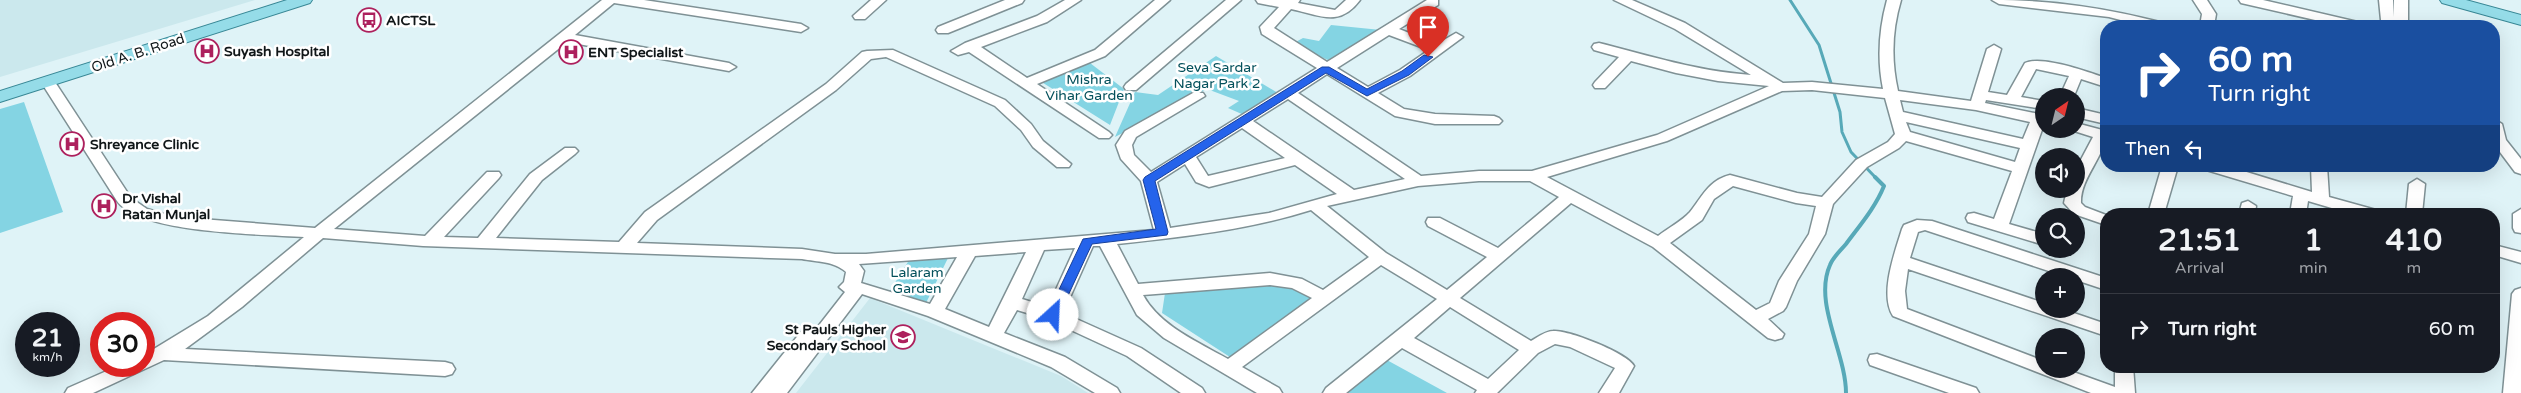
<!DOCTYPE html>
<html lang="en">
<head>
<meta charset="utf-8">
<style>
  :root { --surface:#171b24; --page:#20242c; --text:#f1f3f6; --muted:#9ea1a6; --line:#363941 }
  body { margin:0; font-family:"Varela Round",sans-serif; background:var(--page); color:var(--text); height:100vh; display:flex; flex-direction:column; font-size:19px; white-space:nowrap }
  * { box-sizing:border-box; margin:0 }
  p { font-size:16px; color:var(--muted) }
  .icon { flex:none; width:28px; height:28px; fill:none; stroke:currentColor; stroke-width:2; stroke-linecap:round; stroke-linejoin:round }
  .map { position:relative; flex:1; overflow:hidden }
  .panel { position:absolute; left:2100px; top:208px; width:400px; height:165px; display:flex; flex-direction:column; background:var(--surface); border-radius:20px; box-shadow:0 5px 20px #0002 }
  .panel>* { flex:none }
  .hud { position:absolute; left:2100px; top:20px; width:400px; height:152px; border-radius:20px; box-shadow:0 5px 20px #0002; background:#1a4fa0; color:#fff; overflow:hidden }
  .needle { width:32px; rotate:35deg }
  .fabs { position:absolute; left:2035px; top:88px; display:grid; gap:10px }
  .fabs a { display:grid; place-items:center; width:50px; height:50px; border-radius:50%; background:var(--surface); box-shadow:0 5px 20px #0002; font-size:25px }
  .speed { position:absolute; left:15px; top:312px; display:flex; gap:10px; font-size:25px; font-weight:700; text-align:center }
  .speed>* { display:grid; place-content:center; width:65px; height:65px; border-radius:50%; background:var(--surface); box-shadow:0 5px 20px #0002; line-height:1 }
  .speed small { font-size:12px; font-weight:400 }
  .speed .limit { border:8px solid #d22; background:#fff; color:#111 }
  .pin { position:absolute; display:grid; place-items:center; width:42px; height:42px; color:#fff; margin:-51px -21px; border-radius:50% 50% 50% 0; rotate:-45deg; box-shadow:0 0 5px #0007 }
  .pin .icon { rotate:45deg }
  .me { position:absolute; width:55px; margin:-28px; rotate:25deg; stroke-linejoin:round; filter:drop-shadow(0 0 4px #0008) }
  .turn { display:flex; align-items:center; gap:18px; height:105px; padding:0 25px; font-size:22px }
  .turn .icon { width:65px; height:65px; stroke-width:2.5 }
  .turn b { display:block; font-size:35px; line-height:42px }
  .then { display:flex; align-items:center; height:48px; padding:0 25px; background:#0003; gap:10px; font-size:19px }
  .eta { display:flex; justify-content:space-evenly; align-items:center; height:85px; text-align:center }
  .eta b { font-size:30px; font-weight:700; line-height:35px }
  ul { padding:0; list-style:none }
  li { display:flex; align-items:center; gap:15px; height:70px; padding:0 25px; border-top:1px solid var(--line) }
  li div { flex:1 }
  li b { display:block; font-size:19px }
  li em { font-style:normal }
  .map>svg:first-child { display:block }
  .built { fill:#cbe8ed }
  .green { fill:#84d4e3 }
  .lines { fill:none; stroke-linecap:round; stroke-linejoin:round }
  .stream-far1 { stroke:#57a9b8; stroke-width:3 }
  .stream { stroke:#57a9b8; stroke-width:4 }
  .minor-casing { stroke:#7f9195; stroke-width:3 }
  .major-casing { stroke:#388795; stroke-width:2 }
  .minor { fill:#fff; fill-rule:evenodd }
  .major { fill:#95dce8; fill-rule:evenodd }
  .route { fill:#2563eb; stroke:#184099 }
  .labels { text-anchor:middle; dominant-baseline:central; stroke-width:5; stroke-linejoin:round; paint-order:stroke }
  .poi-label { font-size:14px; font-weight:bold; fill:#101618; stroke:#fff; text-anchor:start }
  .street-label { font-size:14px; fill:#101618; stroke:#fff }
  .park-label { font-size:14px; fill:#03505b; stroke:#fff }
</style>
</head>
<body>
<div class="map">
<svg width="2521" height="393" viewBox="0 0 2521 393">
  <rect width="100%" height="100%" fill="#dff3f7"/>
  <path class="built" d="M0,0H255L0,77Z
    M870,298L1061,376L1088,393H796Z"/>
  <path class="green" d="M1331,25L1381,30L1328,60L1292,44L1303,38L1319,41Z
    M1216,56L1278,93L1244,115L1228,108L1239,101L1207,89L1115,137L1135,92L1158,95Z
    M1090,63L1124,89L1110,125L1040,81Z
    M24,102L63,212L0,233V109Z
    M911,257L948,258L926,303L888,294Z
    M1270,285L1287,287L1313,298L1233,359L1162,313L1165,293Z
    M1385,359L1447,393H1346Z"/>
  <g class="lines">
    <path class="stream-far1" d="M1790,0L1819,45L1840,112L1842,132L1851,152L1876,178"/>
    <path class="stream" d="M1846,393C1846,353 1813,303 1830,265C1833,257 1841,250 1846,244C1860,225 1875,208 1884,186L1875,177"/>
    <g class="minor-casing">
      <path id="minor" d="M602,0H644L801,24L808,28L801,32L614,3L575,35L729,63L736,67L729,71L567,42L334,229L425,236L487,172H499L501,175L499,178L444,237L478,238L530,174L565,148H575L578,151L575,154L542,180L496,238L619,242L645,212L826,84L862,52L867,51L893,50L1005,100L1031,124L1043,141L1071,164L1069,167H1057L1033,147L1021,130L995,106L886,57L871,59L836,90L657,220L637,243L802,249L835,254H866L1154,230L1141,181L1121,159L1116,145L1125,131L1193,93H1203L1205,96L1136,137L1132,145L1134,155L1151,172L1317,68L1262,34L1260,27L1279,7L1258,3L1256,0H1300L1298,3L1335,10L1346,0H1360C1339,28 1320,15 1291,9L1274,28L1327,62L1427,0H1438V5L1399,29L1437,44L1456,33L1463,37L1410,76L1378,93L1404,109L1435,114L1494,116L1499,118L1502,121L1499,124H1435L1395,116L1327,74L1298,93L1421,176L1479,171H1532L1657,135L1769,86L1718,81L1676,73L1631,61L1605,88H1595L1593,85L1595,82L1619,57L1594,50L1592,47L1594,44L1599,43C1651,56 1696,71 1751,75L1675,29L1614,0H1632L1685,23L1783,83L1812,82L1883,89C1877,59 1879,29 1887,0H1901C1892,30 1891,60 1898,91L1971,101L1987,49L1994,45L2001,49L1988,92L2007,95L2025,63C2042,55 2088,72 2106,78V87L2081,79L2074,96H2060L2069,76L2036,69L2021,97L2044,101V109L1986,100L1985,103L2044,115V124L2009,224L2044,234V245L1968,222L1966,218L1968,214L1974,213L1994,219L2012,171L1906,141L1899,148L1867,167L1833,204L1825,234L1797,281L1786,307L1783,311L1768,319L1784,334L1782,338L1775,340L1768,338L1653,247L1571,203L1460,298L1531,341C1538,337 1546,331 1553,331C1569,330 1627,353 1634,366L1619,393H1599L1615,368L1570,347L1555,344L1538,353L1497,393H1475L1477,390L1402,348L1346,393H1323L1326,388L1437,299L1381,265L1242,367L1279,388L1282,393H1257L1164,338L1137,315L1100,246H1093L1063,313L1141,348L1202,388L1205,393H1181L1127,356L1047,319L1017,310L1004,333L1065,357L1117,388L1120,393H1095L1051,367L928,316L862,294L787,393H752L800,333L807,331L813,333L845,292L839,287L844,282L846,272C834,261 817,262 802,259L423,246L323,238L242,307L185,349L445,362L452,364L455,369L452,374L445,376L164,360L93,393H65L68,388L118,366H144V355L208,316L304,237C263,234 140,234 117,201L41,82L43,79H53L131,198L147,209L175,217L315,228ZM1389,35L1429,50L1400,70L1368,87L1337,68ZM1812,90L1885,98L1895,134L1888,142L1856,160L1822,197L1797,193L1730,175C1709,180 1702,197 1690,212C1682,221 1668,228 1658,236L1547,177L1667,141L1782,91ZM1288,99L1405,179L1354,190L1253,121ZM1900,100L1976,110L2030,122L2023,139L1903,112ZM1906,122L2020,148L2015,162L1910,132ZM1242,128L1285,158L1208,176L1196,157ZM1185,164L1196,182L1209,187L1295,165L1337,194L1269,213L1170,228L1157,182ZM1479,181H1530L1559,197L1498,248L1440,218H1428L1426,222L1428,226L1487,257L1447,290L1386,253L1327,206L1418,186ZM1733,186L1796,203L1816,206L1809,234L1779,281L1770,303L1756,310L1670,243L1702,220L1714,199ZM1311,210L1369,257L1323,290L1302,279L1270,273L1138,284L1117,244C1183,237 1248,230 1311,210ZM1075,248L1048,307L1022,299L1044,250ZM1026,252L989,327L945,309L975,256ZM957,257L930,304L861,283L864,271L859,264ZM1270,285L1292,288L1312,298L1228,359C1198,342 1160,326 1143,295ZM1450,307L1519,350L1488,379L1414,338Z
        M871,0H886L865,19H855L853,16Z
        M1005,0H1024L1022,3L948,33H938L936,30L938,27Z
        M1065,0H1081L1047,22L981,47L1027,78L1095,50L1155,0H1170L1105,56L1037,84L1109,132L1112,135L1109,138H1099L969,52L958,55L951,51L965,43L1037,16Z
        M1226,0H1241L1136,90H1126L1124,87L1126,84Z
        M1992,0C2053,0 2105,8 2164,23L2166,26H2144L2109,17L1999,4Z
        M2193,0H2207L2216,14L2214,26H2200L2202,14Z
        M2239,0H2263L2362,23L2364,26H2341L2241,3Z
        M2379,0H2393L2394,17V0H2408V22L2406,26H2388L2381,20Z
        M2076,108L2106,115V124L2076,117Z
        M2494,119L2502,124L2506,140L2521,159V174L2515,172L2494,144Z
        M2076,123L2106,131C2106,157 2080,177 2081,203L2085,207L2106,215V225L2074,214L2064,203L2067,189H2076V169L2093,137L2071,130L2070,129H2076Z
        M2162,166H2178L2164,214H2148Z
        M2201,166H2227L2312,192L2311,166H2327L2329,197L2376,210L2378,214H2352L2308,201L2306,214H2290L2293,196L2203,169Z
        M2417,179L2425,184L2422,214H2406L2409,184Z
        M2248,201L2256,206L2255,214H2239L2242,203Z
        M2521,209V233L2515,232L2513,228V214Z
        M1917,220L1932,221L2106,278V290L2076,280V276H2064L1925,230L1918,232L1910,258L2044,303V309H2062L2106,324V336L1908,269L1905,291L1907,309L2044,361V369H2065L2115,387V366H2133L2135,393H2091L1893,316C1879,294 1895,252 1902,229L1904,225Z
        M2494,245L2521,252V263L2494,255Z
        M2521,288V393H2503L2512,294L2515,290Z
        M1877,354L1976,388L1979,393H1949L1870,365L1868,360L1870,355Z"/>
    </g>
    <g class="major-casing">
      <path id="major" d="M287,0H312L310,3L0,102V91Z
        M2440,0H2466L2521,15V25L2442,3Z"/>
    </g>
    <use href="#minor" class="minor"/>
    <use href="#major" class="major"/>
  </g>
  <path class="route" d="M1424,55L1433,57L1409,75L1367,96L1326,73L1155,181L1168,232L1167,235L1092,244L1059,315L1053,320L1049,318L1047,315L1083,239L1156,229L1143,180L1145,177L1322,67H1329L1367,89L1402,71Z"/>
  <defs>
    <g id="bus-ring" transform="scale(1.25)"><circle r="9.5" fill="#fff" stroke="#ad205d" stroke-width="1.5"/><path d="M-5-6H5V4H4V6H2V4H-2V6H-4V4H-5ZM-3.5-4V0h7V-4ZM-3.5 1.2v1.5H-2V1.2ZM2 1.2v1.5H3.5V1.2Z" fill="#ad205d"/></g>
    <g id="hospital-ring" transform="scale(1.25)"><circle r="9.5" fill="#fff" stroke="#ad205d" stroke-width="1.5"/><path d="M-5-5h3v3.5h4V-5h3V5h-3V1.5h-4V5h-3Z" fill="#ad205d"/></g>
    <g id="school-ring" transform="scale(1.25)"><circle r="9.5" fill="#fff" stroke="#ad205d" stroke-width="1.5"/><path d="M0-5L7-2L0 1L-7-2ZM-4 1L0 2.5L4 1V4Q0 6-4 4Z" fill="#ad205d"/></g>
  </defs>
  <g fill-rule="evenodd">
    <use href="#bus-ring" x="369" y="20"/>
    <use href="#hospital-ring" x="207" y="51"/>
    <use href="#hospital-ring" x="571" y="52"/>
    <use href="#hospital-ring" x="72" y="144"/>
    <use href="#hospital-ring" x="104" y="206"/>
    <use href="#school-ring" x="903" y="337"/>
  </g>
  <g class="labels">
    <g class="poi-label">
      <text x="386" y="20">AICTSL</text>
      <text x="224" y="51">Suyash Hospital</text>
      <text x="588" y="52">ENT Specialist</text>
      <text x="90" y="144">Shreyance Clinic</text>
      <text x="122" y="198">Dr Vishal<tspan x="122" dy="16">Ratan Munjal</tspan></text>
      <text x="886" y="329" text-anchor="end">St Pauls Higher<tspan x="886" dy="16">Secondary School</tspan></text>
    </g>
    <g class="street-label">
      <text transform="translate(138 53) rotate(-18)">Old A. B. Road</text>
    </g>
    <g class="park-label">
      <text x="1217" y="67">Seva Sardar<tspan x="1217" dy="16">Nagar Park 2</tspan></text>
      <text x="1089" y="79">Mishra<tspan x="1089" dy="16">Vihar Garden</tspan></text>
      <text x="917" y="272">Lalaram<tspan x="917" dy="16">Garden</tspan></text>
    </g>
  </g>
</svg>
<div class="fabs">
<a><svg class="needle" viewBox="-14 -14 28 28"><path d="M0-13l5 13h-10z" fill="#e53935"/><path d="M0 13l5-13h-10z" fill="#9ea1a6"/></svg></a>
<a><svg class="icon" aria-label="sound" viewBox="0 0 24 24"><path d="M4 9h4l5-4v14l-5-4H4zM17 9q2 3 0 6"/></svg></a>
<a><svg class="icon" aria-label="search" viewBox="0 0 24 24"><circle cx="10" cy="10" r="6"/><path d="M15 15l6 6"/></svg></a>
<a>+</a>
<a>−</a>
</div>
<div class="speed"><div>21<small>km/h</small></div><div class="limit">30</div></div>
<div class="pin" style="left:1428px;top:57px;background:#d93025"><svg class="icon" aria-label="arrive" viewBox="0 0 24 24"><path d="M6 21V4h12l-3 4 3 4H6"/></svg></div>
<svg class="me" style="left:1053px;top:315px" viewBox="-20 -20 40 40"><circle r="19" fill="#fff"/><path d="M0-13L10 11 0 6-10 11z" fill="#2563eb"/></svg>
<div class="hud">
<div class="turn"><svg class="icon" aria-label="right" viewBox="0 0 24 24"><path d="M7 20v-9h11M14 6l5 5-5 5"/></svg><div><b>60 m</b>Turn right</div></div>
<div class="then">Then<svg class="icon" aria-label="left" viewBox="0 0 24 24"><path d="M17 20v-9H6M10 6l-5 5 5 5"/></svg></div>
</div>
<section class="panel">
<div class="eta">
<div><b>21:51</b><p>Arrival</p></div>
<div><b>1</b><p>min</p></div>
<div><b>410</b><p>m</p></div>
</div>
<ul>
<li><svg class="icon" aria-label="right" viewBox="0 0 24 24"><path d="M7 20v-9h11M14 6l5 5-5 5"/></svg><div><b>Turn right</b></div><em>60 m</em></li>
</ul>
</section>
</div>
</body>
</html>
